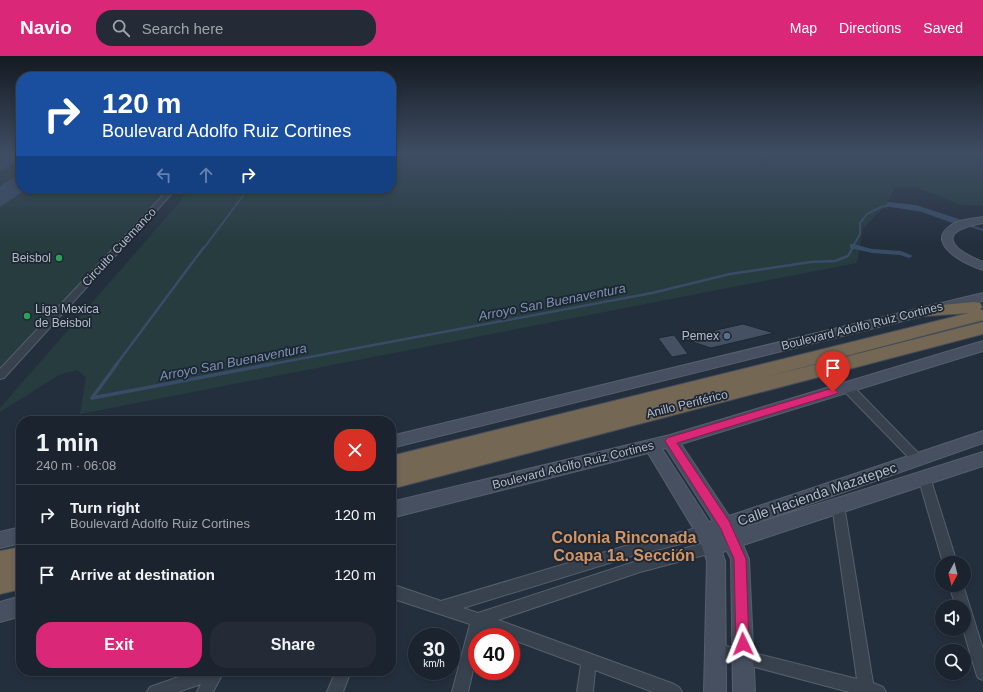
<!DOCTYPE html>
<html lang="en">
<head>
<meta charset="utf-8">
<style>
  :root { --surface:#1b232e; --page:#242b36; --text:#f1f3f6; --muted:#a0a4aa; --line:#39404a; --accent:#db2777 }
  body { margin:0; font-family:Helvetica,sans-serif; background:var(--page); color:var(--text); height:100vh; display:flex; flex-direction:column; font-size:15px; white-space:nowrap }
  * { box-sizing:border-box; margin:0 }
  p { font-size:13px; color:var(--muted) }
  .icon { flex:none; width:22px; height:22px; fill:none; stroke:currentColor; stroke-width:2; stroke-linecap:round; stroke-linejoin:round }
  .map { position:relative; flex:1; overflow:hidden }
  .side { position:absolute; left:16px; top:360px; width:380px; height:260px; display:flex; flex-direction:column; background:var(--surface); border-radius:16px; box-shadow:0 2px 6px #0003,0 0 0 1px var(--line) }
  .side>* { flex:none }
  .banner { position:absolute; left:16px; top:16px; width:380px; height:122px; border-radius:16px; box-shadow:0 2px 6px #0003,0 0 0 1px var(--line); background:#1a4fa0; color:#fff; overflow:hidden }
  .needle { width:26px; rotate:187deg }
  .buttons { position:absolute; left:935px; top:500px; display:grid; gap:8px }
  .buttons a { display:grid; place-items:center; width:36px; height:36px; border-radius:50%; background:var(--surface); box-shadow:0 2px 6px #0003,0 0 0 1px var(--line); font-size:20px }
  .speed { position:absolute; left:408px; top:572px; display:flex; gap:8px; font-size:20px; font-weight:700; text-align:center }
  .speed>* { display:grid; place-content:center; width:52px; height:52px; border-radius:50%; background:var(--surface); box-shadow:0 2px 6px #0003,0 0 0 1px var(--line); line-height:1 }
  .speed small { font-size:10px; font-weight:400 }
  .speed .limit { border:6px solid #d22; background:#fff; color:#111 }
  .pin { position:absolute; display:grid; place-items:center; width:34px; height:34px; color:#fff; margin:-41px -17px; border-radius:50% 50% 50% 0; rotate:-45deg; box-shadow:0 0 4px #0007 }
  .pin .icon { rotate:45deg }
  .me { position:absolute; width:44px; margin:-22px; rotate:358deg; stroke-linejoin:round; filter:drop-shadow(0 0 3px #0008) }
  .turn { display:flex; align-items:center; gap:14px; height:84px; padding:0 20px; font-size:18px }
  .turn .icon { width:52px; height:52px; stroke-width:2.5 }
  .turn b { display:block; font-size:28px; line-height:34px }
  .lanes { display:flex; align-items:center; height:38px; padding:0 20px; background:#0003; justify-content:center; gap:20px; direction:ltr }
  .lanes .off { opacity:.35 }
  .round { display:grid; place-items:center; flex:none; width:42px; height:42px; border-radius:16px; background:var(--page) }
  .overview { display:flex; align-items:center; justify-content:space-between; height:68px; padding:0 20px }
  h1 { font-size:24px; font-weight:700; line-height:30px }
  .primary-button { display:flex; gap:8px; margin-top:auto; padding:8px 20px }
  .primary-button a { flex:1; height:46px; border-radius:16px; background:var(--accent); color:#fff; font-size:16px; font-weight:700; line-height:46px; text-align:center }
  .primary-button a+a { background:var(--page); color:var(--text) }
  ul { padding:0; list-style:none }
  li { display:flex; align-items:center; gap:12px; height:60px; padding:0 20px; border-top:1px solid var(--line) }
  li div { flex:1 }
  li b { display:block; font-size:15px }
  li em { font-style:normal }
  header { display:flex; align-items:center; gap:24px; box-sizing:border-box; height:56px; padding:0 20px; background:var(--accent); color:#fff }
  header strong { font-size:19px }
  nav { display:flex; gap:22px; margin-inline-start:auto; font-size:14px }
  .search { width:280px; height:36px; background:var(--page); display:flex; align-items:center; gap:10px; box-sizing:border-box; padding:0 14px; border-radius:16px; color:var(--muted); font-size:15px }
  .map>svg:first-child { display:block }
  .green { fill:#263c3f }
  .water { fill:#394c67 }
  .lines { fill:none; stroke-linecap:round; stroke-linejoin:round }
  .stream-far2 { stroke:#394c67; stroke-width:2 }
  .stream-far1 { stroke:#394c67; stroke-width:2.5 }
  .stream { stroke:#394c67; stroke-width:3.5 }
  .canal { fill:#394c67; fill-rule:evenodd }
  .building { fill:#455162; stroke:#1f2835 }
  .street-casing { stroke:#565f6c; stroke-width:2 }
  .secondary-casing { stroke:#565f6c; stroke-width:2 }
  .highway-casing { stroke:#434c59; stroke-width:2 }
  .street { fill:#38414e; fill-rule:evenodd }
  .secondary { fill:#465061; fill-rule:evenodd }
  .highway { fill:#746855; fill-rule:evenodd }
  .route { fill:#db2777; stroke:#8e194d }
  .leisure-dot { fill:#2e9e5b; stroke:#1d2633; stroke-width:1.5 }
  .service-dot { fill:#5c6f8a; stroke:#1d2633; stroke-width:1.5 }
  .labels { text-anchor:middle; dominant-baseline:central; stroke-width:3.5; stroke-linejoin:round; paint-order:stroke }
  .street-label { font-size:12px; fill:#b4bcc9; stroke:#1d2633 }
  .poi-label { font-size:12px; fill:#b4bcc9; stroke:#1d2633; text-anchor:end }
  .water-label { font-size:13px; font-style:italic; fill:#7c92b1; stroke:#1d2633 }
  .near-street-label { font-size:14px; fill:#b4bcc9; stroke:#1d2633 }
  .near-neighbourhood-label { font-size:16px; font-weight:bold; fill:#d59563; stroke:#1d2633 }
</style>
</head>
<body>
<header>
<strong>Navio</strong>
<div class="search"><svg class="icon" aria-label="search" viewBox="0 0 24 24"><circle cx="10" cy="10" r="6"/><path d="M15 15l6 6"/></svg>Search here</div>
<nav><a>Map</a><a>Directions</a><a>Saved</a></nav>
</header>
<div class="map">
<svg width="983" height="636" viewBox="0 0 983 636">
  <rect width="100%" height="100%" fill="#242f3e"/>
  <path class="green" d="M0,98H21V133H172L0,315Z
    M391,98H983V149H961L916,131H895L888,146L863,173L857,207L80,358L86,321L77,314L59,319L0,356V352L191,133H391Z"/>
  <path class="water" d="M0,98H21V102L0,115Z
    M21,117V133H27L0,151V130Z
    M888,146L916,149L965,165L958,169L922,156L885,150Z"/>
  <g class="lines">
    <path class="stream-far2" d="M968,169L983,174
      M204,192L248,133
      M852,192L860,178V167L867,158L881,151L887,150"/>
    <path class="stream-far1" d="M116,309L204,191
      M267,309L652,237L730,218L811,206L835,205L848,200L853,191"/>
    <path class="stream" d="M92,342L272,308
      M92,342L117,308"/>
    <path class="canal" d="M850,188H853L872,193L901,195L913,200L909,202L900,199L872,197L850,192Z"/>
  </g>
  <path class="building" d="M743,268L774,277L711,292L681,282Z
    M674,279L677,283L688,298L672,301L658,282Z"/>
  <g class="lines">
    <g class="street-casing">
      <path id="street" d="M169,133H176L4,322L0,323V313Z
        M847,327L851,328L922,401L924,404L922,407L918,409L914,407L843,334L842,331L843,328Z
        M924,416L928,417L930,421L957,507H943L918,421L920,417Z
        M838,443L842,445L844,449L873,627L883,631L886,636H849L710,599L708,594L710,589L715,587L857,623L832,449L834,445Z
        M705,470L709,472L711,476L709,480L705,482L632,500L463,552L478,557L640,504L712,485L717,487L718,491L717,495L712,497L640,516L498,564L674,628L679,631L682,636H653L595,614L593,636H577L581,609L511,583V581H505L483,573L481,581H477V597L468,636H452L470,568L391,542V528L441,545L632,488Z
        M949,529H963L983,593V624L978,622L976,617L963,573H964V551H956Z
        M196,615H224L213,636H197L201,628L178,636H147L150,631Z
        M336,615H351L343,636H327Z"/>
    </g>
    <g class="secondary-casing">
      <path id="secondary" d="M983,161V167C937,175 948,192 983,206V214C968,210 924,188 950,170C959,163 972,163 983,161Z
        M983,237V245L391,392V380Z
        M983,285V295L681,388L729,460L983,375V387L736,474L983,396V410L743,489L749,503L755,636H733L731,503L727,495L722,496L725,505L726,636H704L707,505L698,480L648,397L391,462V446L670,379ZM666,392L713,465L709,466L662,393Z
        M21,471V487L0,492V476Z
        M21,540V560L0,566V546Z"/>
    </g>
    <g class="highway-casing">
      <path id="highway" d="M974,246L980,247L982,251L980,254H983V264L762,322L983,266V278L391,433V400L969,257L926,260L920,259L918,255L920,251Z
        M21,491V533L0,538V495Z"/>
    </g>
    <use href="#street" class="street"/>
    <use href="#secondary" class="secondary"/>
    <use href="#highway" class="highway"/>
  </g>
  <linearGradient id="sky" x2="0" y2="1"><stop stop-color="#141a22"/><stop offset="0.52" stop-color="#3f4d63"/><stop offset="1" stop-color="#3f4d63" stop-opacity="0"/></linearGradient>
  <rect width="983" height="187" fill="url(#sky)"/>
  <path class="route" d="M833,332L838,336L836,338L677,387L729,465L746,503L749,588L748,593L743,595L738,593L736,588L734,503L721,473L665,385L667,382L670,381Z"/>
  <g class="leisure-dot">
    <circle cx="59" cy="202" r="4"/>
    <circle cx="27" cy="260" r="4"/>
  </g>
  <circle class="service-dot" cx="727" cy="280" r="4"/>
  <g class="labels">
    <g class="street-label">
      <text transform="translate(119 191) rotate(-47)">Circuito Cuemanco</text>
      <text transform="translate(862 270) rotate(-14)">Boulevard Adolfo Ruiz Cortines</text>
      <text transform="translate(687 348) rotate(-14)">Anillo Periférico</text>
      <text transform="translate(573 409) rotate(-14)">Boulevard Adolfo Ruiz Cortines</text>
    </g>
    <g class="poi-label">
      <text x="51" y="202">Beisbol</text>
      <text x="35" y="253" text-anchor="start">Liga Mexica<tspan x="35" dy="14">de Beisbol</tspan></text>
      <text x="719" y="280">Pemex</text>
    </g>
    <g class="water-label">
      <text transform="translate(552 246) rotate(-11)">Arroyo San Buenaventura</text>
      <text transform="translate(233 306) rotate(-11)">Arroyo San Buenaventura</text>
    </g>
    <g class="near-street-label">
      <text transform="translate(817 438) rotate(-19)">Calle Hacienda Mazatepec</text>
    </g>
    <g class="near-neighbourhood-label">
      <text x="624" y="481">Colonia Rinconada<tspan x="624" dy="18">Coapa 1a. Sección</tspan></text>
    </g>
  </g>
</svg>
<div class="buttons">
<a><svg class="needle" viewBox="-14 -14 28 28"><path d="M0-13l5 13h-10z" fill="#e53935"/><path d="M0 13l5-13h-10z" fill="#a0a4aa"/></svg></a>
<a><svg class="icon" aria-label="sound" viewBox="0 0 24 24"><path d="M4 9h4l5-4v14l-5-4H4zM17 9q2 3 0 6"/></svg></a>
<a><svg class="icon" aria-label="search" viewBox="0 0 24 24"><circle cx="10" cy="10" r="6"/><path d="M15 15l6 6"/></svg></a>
</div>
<div class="speed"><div>30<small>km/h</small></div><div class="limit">40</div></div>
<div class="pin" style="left:833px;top:336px;background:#d93025"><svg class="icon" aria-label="arrive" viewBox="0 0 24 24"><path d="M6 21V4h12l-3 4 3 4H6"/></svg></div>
<svg class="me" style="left:743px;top:588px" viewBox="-20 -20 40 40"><path d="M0-17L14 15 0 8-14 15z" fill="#db2777" stroke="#fff" stroke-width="4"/></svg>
<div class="banner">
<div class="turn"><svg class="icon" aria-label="right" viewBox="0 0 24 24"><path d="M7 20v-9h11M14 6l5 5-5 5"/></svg><div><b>120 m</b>Boulevard Adolfo Ruiz Cortines</div></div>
<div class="lanes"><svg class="icon off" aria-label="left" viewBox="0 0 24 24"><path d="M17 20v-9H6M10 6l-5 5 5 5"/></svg><svg class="icon off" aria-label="ahead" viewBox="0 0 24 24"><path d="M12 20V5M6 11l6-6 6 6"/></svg><svg class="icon" aria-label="right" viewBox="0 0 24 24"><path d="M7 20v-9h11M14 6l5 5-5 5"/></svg></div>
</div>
<section class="side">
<div class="overview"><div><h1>1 min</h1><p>240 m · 06:08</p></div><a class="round" style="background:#d93025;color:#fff"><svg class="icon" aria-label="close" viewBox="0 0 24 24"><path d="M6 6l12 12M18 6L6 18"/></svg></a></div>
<ul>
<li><svg class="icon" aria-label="right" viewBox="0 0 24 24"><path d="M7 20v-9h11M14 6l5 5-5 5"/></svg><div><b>Turn right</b><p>Boulevard Adolfo Ruiz Cortines</p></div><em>120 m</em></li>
<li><svg class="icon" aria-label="arrive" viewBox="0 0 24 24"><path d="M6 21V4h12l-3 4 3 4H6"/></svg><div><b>Arrive at destination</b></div><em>120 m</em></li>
</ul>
<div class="primary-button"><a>Exit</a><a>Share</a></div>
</section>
</div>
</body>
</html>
